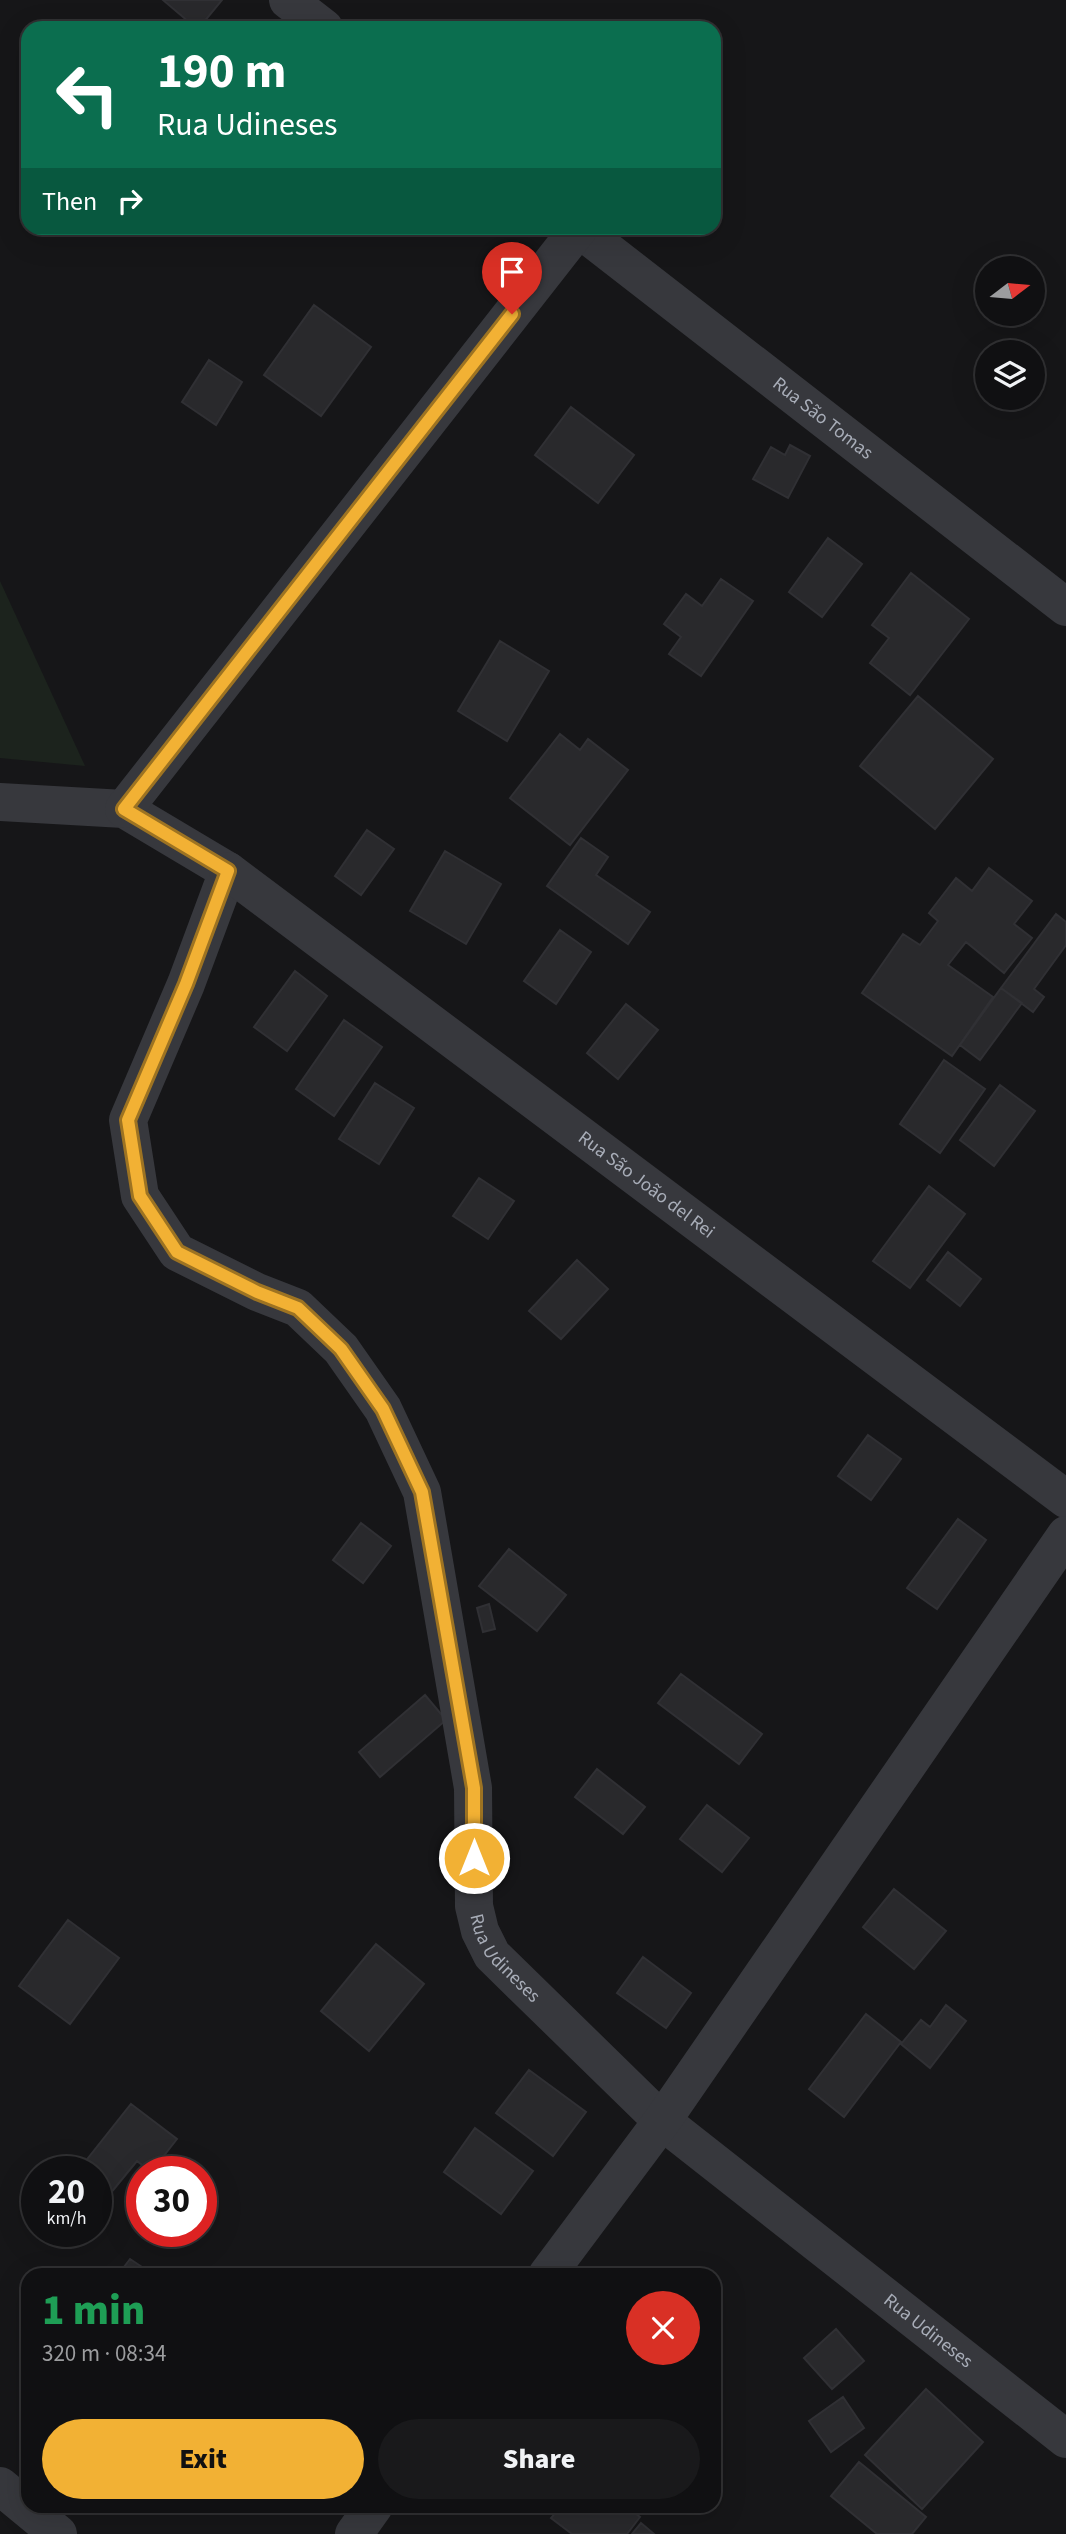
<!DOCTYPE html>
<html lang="en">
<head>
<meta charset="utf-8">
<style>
  :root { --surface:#101012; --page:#19191b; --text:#f1f3f6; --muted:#9c9d9f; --line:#303032; --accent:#f2b134 }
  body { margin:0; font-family:"Source Sans 3",sans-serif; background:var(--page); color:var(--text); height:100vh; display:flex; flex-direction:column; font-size:26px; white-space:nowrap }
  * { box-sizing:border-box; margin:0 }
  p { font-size:23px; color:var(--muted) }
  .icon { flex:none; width:38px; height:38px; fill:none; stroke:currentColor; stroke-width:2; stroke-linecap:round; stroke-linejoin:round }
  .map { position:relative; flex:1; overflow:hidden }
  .sheet { position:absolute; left:21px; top:2268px; width:700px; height:245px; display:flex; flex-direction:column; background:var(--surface); border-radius:21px; box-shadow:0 7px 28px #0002,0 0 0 2px var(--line) }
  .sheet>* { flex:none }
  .hud { position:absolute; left:21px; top:21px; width:700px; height:214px; border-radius:21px; box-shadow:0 7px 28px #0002,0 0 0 2px var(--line); background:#0b6e4f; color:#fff; overflow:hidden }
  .needle { width:46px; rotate:74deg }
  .tools { position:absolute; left:975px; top:256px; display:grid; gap:14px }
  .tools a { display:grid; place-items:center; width:70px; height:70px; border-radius:50%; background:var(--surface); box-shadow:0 7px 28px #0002,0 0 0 2px var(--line); font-size:35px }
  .speed { position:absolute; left:21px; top:2156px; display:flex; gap:14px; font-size:35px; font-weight:700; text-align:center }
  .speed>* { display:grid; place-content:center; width:91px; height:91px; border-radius:50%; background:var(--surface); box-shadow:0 7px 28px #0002,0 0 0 2px var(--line); line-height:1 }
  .speed small { font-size:18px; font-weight:400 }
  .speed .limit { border:10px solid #d22; background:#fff; color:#111 }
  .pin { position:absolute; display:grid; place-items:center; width:60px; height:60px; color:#fff; margin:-72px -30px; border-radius:50% 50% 50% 0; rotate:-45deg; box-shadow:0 0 7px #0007 }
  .pin .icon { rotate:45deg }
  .me { position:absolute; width:77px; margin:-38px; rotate:0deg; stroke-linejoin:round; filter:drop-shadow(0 0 5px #0008) }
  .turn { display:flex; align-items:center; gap:24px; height:147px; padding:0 21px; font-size:32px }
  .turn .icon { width:91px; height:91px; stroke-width:2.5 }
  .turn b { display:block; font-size:49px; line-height:60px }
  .then { display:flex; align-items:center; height:66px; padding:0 21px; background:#0003; gap:14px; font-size:26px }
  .round { display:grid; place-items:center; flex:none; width:74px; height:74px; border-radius:37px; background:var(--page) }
  .overview { display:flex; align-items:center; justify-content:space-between; height:119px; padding:0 21px }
  h1 { font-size:42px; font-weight:800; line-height:52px; color:#1e9e55 }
  .action { display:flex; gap:14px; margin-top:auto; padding:14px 21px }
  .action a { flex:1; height:80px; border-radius:42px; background:var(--accent); color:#111; font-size:28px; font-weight:800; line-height:80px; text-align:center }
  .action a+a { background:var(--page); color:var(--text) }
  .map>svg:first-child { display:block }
  .green { fill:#1c231d }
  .building { fill:#29292c; stroke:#303034; stroke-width:2 }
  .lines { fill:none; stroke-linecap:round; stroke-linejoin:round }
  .street { stroke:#37383d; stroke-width:38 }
  .route-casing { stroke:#9d7322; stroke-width:18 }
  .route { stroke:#f2b134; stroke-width:12 }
  .labels { text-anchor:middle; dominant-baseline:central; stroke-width:7; stroke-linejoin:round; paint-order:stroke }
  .street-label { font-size:19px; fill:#a8adb8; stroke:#111113 }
</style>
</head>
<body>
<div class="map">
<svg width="1066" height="2534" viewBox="0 0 1066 2534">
  <rect width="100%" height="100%" fill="#161618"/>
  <path class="green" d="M0,581L85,766L0,758Z"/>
  <path class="building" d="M163,0H222L199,28H196Z
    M314,305L371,347L321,416L264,375Z
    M209,360L242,382L216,425L182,402Z
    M571,407L634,455L598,503L535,455Z
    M790,445L810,456L788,498L753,479L771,447L785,455Z
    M828,538L862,564L822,617L789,592Z
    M911,573L969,619L910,695L870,663L889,638L872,625Z
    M721,579L753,601L701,676L669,654L681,637L664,624L686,594L702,606Z
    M500,641L549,671L507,741L458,711Z
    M918,696L993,759L935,829L860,766Z
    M560,734L580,750L588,739L628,770L570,845L510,798Z
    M367,830L394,849L361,895L335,876Z
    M581,838L608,857L596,875L650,912L628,944L547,886Z
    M445,851L501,884L466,944L410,911Z
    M989,868L1032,901L1014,924L1032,938L1004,973L966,942L948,965L993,997L952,1056L862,993L903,934L920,945L938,921L929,913L956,878L972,891Z
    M1056,914L1066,922V945L1034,989L1044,997L1033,1012L1001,988Z
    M560,930L591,952L556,1004L524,981Z
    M295,971L327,996L287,1051L254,1027Z
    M1001,988L1022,1003L980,1060L960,1045Z
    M626,1004L658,1030L618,1079L587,1053Z
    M344,1020L382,1047L334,1116L296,1089Z
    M944,1060L985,1089L940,1153L900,1124Z
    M375,1083L414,1108L379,1164L339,1139Z
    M1000,1085L1035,1111L994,1166L960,1140Z
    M479,1178L514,1201L488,1239L453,1216Z
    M929,1186L965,1214L910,1288L873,1261Z
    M948,1252L981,1279L960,1306L927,1280Z
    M577,1260L608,1289L561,1339L529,1311Z
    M868,1435L901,1459L871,1500L838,1476Z
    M958,1519L986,1540L937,1609L907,1588Z
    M361,1523L391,1546L363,1583L333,1560Z
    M509,1549L566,1595L537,1631L479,1586Z
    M489,1604L495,1629L483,1632L477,1608Z
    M681,1674L762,1734L739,1764L658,1703Z
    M425,1695L446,1720L380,1777L359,1752Z
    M597,1769L645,1807L623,1834L575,1797Z
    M707,1805L749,1838L722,1872L680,1839Z
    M894,1889L946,1931L914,1969L863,1927Z
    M68,1920L119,1958L70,2024L19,1986Z
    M376,1944L424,1984L369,2051L321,2011Z
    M643,1957L691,1993L666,2028L617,1993Z
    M946,2005L966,2021L930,2068L901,2044L921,2020L930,2027Z
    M866,2014L901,2042L844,2117L809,2089Z
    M529,2070L586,2112L553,2156L496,2113Z
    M131,2104L177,2139L151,2172L137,2161L105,2200L96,2193V2172H77Z
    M475,2128L533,2171L501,2214L444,2172Z
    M130,2259L154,2275H118Z
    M836,2329L864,2361L832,2389L804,2358Z
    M926,2389L983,2442L922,2509L865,2455Z
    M843,2397L864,2428L831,2452L809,2421Z
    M859,2462L926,2517L912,2534H877L831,2496Z
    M561,2506H626L640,2517L627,2534H572L551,2518Z
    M641,2523L654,2534H632Z"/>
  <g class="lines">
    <g class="street">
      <path d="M288,0L324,28"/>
      <path id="s1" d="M578,228L1066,607"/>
      <path id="s2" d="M0,802L124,809L228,871L186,984L128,1120L140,1196L177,1252L257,1292L298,1308L341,1349L383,1409L422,1492L473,1788L474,1906L480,1931L492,1955L662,2121L1066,2439"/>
      <path d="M124,809L579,228"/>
      <path id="s3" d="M228,871L1066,1499"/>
      <path d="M547,2275L662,2121L1066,1535"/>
      <path d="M0,2486L58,2534"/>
      <path d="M354,2534L374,2506"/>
    </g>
  </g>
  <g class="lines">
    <g class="route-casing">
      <path id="route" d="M474,1858V1788L422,1492L383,1409L341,1349L298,1308L257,1292L177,1252L140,1196L128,1120L186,984L228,871L124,809L512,314"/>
    </g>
    <use href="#route" class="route"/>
  </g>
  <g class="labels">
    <g class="street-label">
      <text stroke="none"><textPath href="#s1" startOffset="310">Rua São Tomas</textPath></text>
      <text stroke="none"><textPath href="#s3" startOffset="523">Rua São João del Rei</textPath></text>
      <text stroke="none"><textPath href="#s2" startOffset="1496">Rua Udineses</textPath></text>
      <text stroke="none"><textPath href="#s2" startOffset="2063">Rua Udineses</textPath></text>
    </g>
  </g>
</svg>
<div class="tools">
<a><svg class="needle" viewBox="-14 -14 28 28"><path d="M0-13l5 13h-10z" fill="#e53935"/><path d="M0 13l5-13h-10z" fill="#9c9d9f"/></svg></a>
<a><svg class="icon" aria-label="layers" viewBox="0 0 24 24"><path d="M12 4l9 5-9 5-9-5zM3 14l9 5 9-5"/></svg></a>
</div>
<div class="speed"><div>20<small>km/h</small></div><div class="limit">30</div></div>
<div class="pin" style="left:512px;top:314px;background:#d93025"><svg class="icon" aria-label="arrive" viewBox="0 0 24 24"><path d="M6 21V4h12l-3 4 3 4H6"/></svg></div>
<svg class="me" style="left:474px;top:1858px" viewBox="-20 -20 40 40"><circle r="17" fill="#f2b134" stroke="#fff" stroke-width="3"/><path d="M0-11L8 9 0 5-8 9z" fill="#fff"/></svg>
<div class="hud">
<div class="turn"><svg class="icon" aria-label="left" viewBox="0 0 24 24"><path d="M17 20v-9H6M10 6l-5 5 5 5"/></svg><div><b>190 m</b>Rua Udineses</div></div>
<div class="then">Then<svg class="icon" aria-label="right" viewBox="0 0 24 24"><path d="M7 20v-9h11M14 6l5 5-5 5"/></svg></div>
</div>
<section class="sheet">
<div class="overview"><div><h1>1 min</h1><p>320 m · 08:34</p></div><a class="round" style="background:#d93025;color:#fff"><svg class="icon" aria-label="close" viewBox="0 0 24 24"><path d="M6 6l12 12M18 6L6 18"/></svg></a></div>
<div class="action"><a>Exit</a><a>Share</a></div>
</section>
</div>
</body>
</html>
